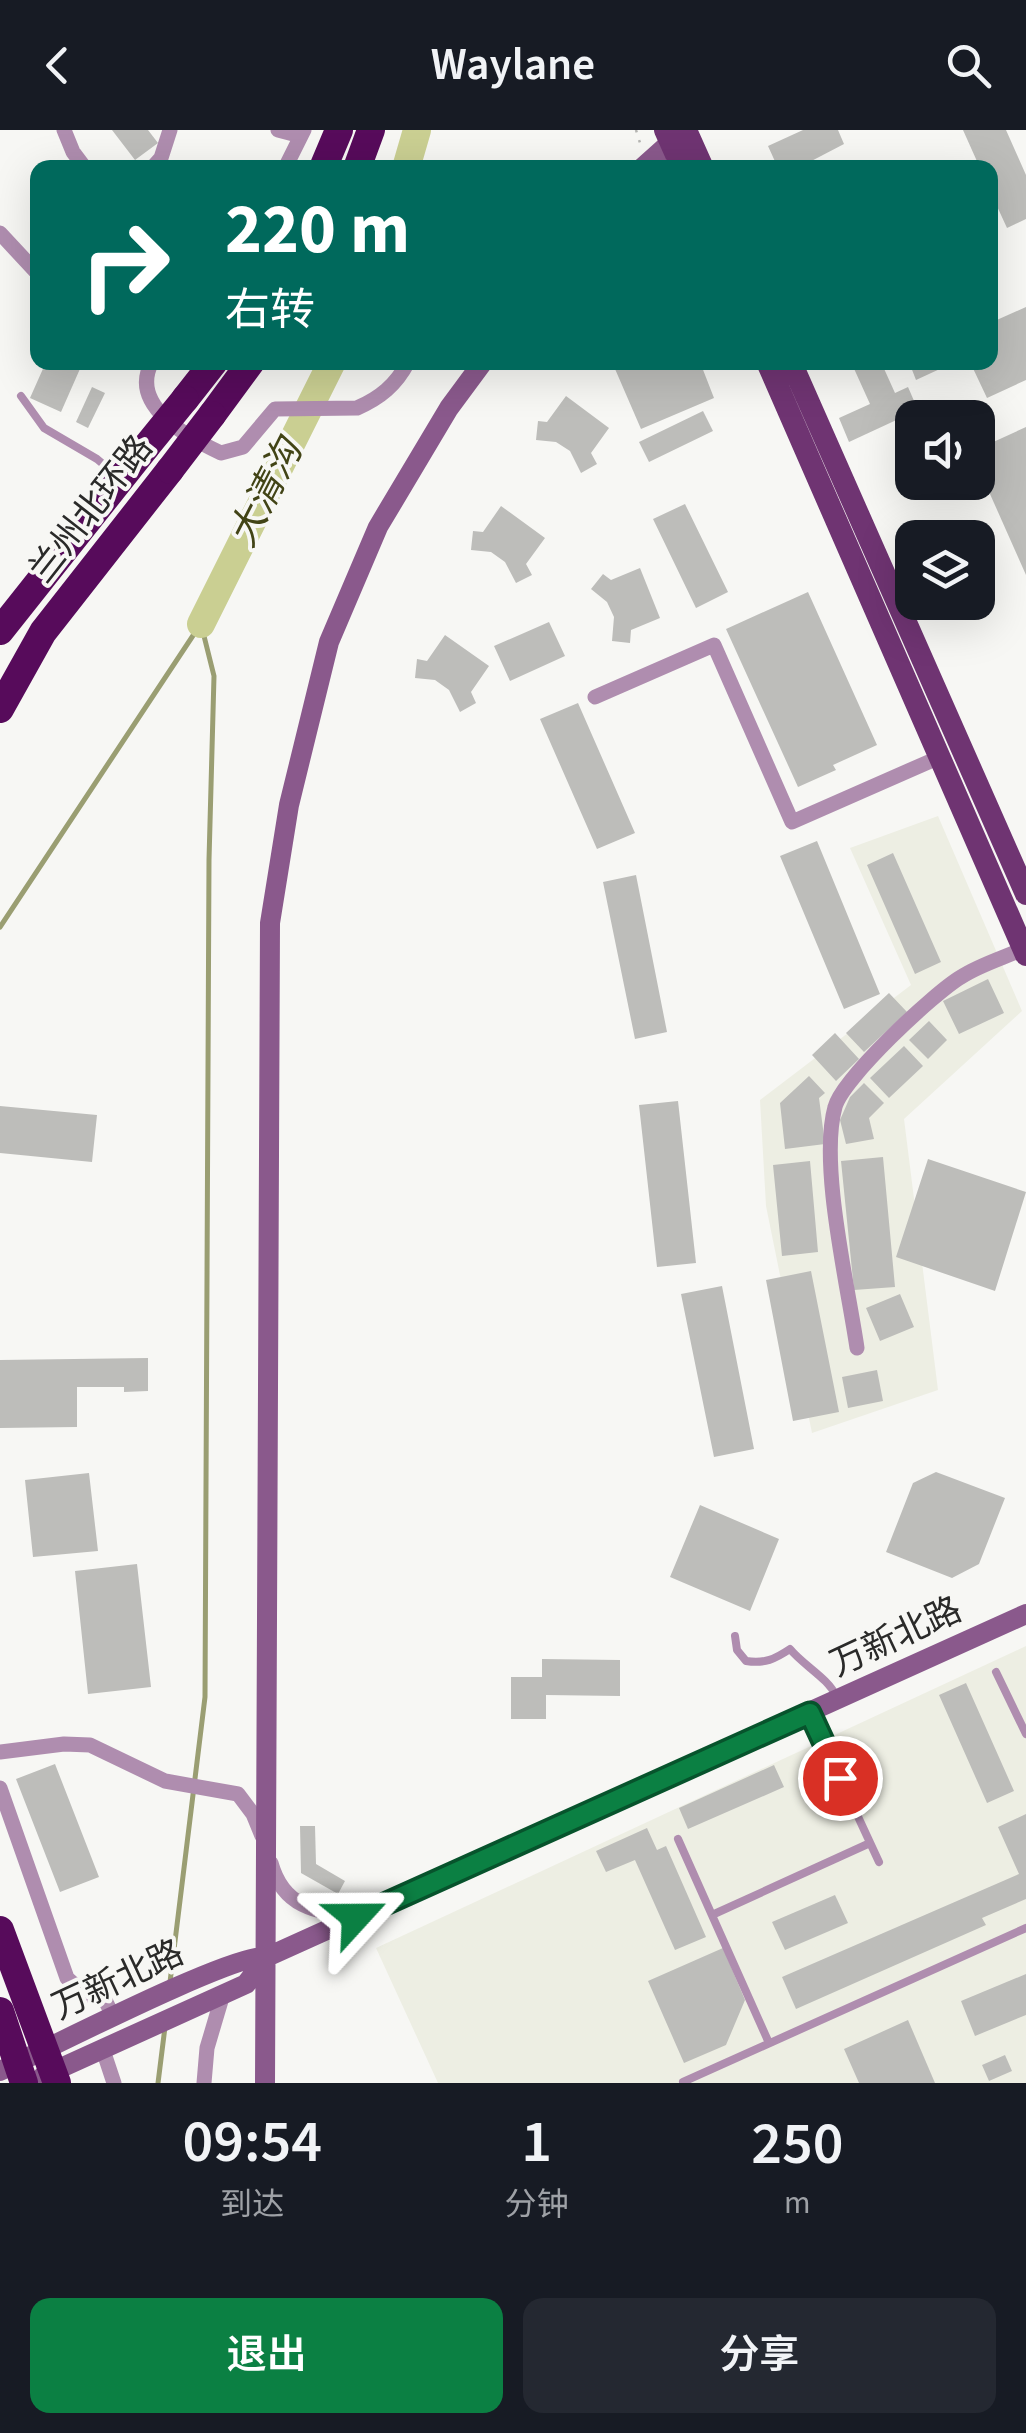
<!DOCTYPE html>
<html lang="zh">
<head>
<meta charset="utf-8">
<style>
  :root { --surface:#171b24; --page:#242831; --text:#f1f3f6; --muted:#9ea1a6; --accent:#0b8043 }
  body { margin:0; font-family:"Source Sans 3","Noto Sans SC",sans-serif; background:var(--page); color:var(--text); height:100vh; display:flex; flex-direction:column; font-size:38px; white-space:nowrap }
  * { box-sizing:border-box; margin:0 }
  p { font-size:32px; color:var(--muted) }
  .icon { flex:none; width:55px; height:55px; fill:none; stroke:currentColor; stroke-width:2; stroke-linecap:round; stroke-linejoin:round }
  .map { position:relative; height:1953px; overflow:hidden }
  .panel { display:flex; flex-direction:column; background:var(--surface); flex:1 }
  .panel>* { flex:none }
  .top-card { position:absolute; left:30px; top:30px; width:968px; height:210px; border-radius:20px; box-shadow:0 10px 40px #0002; background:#00695c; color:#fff; overflow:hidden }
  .buttons { position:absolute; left:895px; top:270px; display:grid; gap:20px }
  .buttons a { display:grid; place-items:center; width:100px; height:100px; border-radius:20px; background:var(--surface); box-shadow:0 10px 40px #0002; font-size:50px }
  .pin { position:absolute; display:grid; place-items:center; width:85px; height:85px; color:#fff; margin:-42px; border:5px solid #fff; border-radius:50%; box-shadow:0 2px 10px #0007 }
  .me { position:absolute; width:110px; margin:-55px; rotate:66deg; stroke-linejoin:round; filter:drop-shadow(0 0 8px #0008) }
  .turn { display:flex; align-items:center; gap:35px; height:210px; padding:0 30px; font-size:45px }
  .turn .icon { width:130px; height:130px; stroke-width:2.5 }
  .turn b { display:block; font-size:70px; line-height:85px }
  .eta { display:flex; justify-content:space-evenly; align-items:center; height:170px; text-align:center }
  .eta b { font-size:60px; font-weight:600; line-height:70px }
  .button { display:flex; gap:20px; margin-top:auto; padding:20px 30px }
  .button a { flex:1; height:115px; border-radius:20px; background:var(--accent); color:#fff; font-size:40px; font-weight:600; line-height:115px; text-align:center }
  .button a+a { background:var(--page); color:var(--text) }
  header { display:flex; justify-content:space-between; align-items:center; height:130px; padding:0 30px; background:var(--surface); font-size:45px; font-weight:600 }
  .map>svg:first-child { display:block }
  .built { fill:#edeee3 }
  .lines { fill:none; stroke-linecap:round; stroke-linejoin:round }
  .stream { stroke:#9a9e72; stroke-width:5 }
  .river { stroke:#cacf92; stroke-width:28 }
  .building { fill:#bdbdba }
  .path { stroke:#b5b5b2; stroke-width:2.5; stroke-dasharray:2.5 8; stroke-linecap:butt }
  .lane { stroke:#af8daf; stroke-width:8 }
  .street { stroke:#af8daf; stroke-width:15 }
  .secondary { stroke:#8a598c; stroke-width:20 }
  .primary { stroke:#6f3472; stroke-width:22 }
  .highway { stroke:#570b5b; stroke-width:28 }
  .highway-bridge { stroke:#570b5b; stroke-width:28 }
  .route-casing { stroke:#07532c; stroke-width:25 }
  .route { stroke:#0b8043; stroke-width:18 }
  .labels { text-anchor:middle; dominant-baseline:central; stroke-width:8; stroke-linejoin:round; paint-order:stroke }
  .street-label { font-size:35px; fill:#2a2a29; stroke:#f7f7f4 }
  .water-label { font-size:38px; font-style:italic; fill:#424416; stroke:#f7f7f4 }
</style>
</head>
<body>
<header><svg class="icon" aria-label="back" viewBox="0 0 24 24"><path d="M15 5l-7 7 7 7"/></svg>Waylane<svg class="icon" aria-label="search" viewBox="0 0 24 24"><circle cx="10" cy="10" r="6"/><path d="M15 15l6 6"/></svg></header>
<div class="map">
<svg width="1026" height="1953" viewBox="0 0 1026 1953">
  <rect width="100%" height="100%" fill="#f7f7f4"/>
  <path class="built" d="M938,686L1022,881L904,989L938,1260L812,1303L766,1076L760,970L911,855L850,718Z
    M1026,1516V1953H438L376,1818Z"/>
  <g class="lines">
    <path class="stream" d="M0,797L200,495
      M170,1852L205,1567L209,730L214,546L201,494
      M158,1953L165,1897"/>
    <path class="river" d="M406,38L417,0
      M201,494L332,232"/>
  </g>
  <path class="building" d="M112,0H148L158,13L135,30Z
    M803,0H838L844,14L798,38H778L768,16Z
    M963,0H1006L1026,45V89L1007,98L990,61V38H980Z
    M1026,177V250L987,268L970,232H990V193Z
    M46,232H83L61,282L30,268Z
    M612,232H700L714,268L641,299Z
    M851,232H881L895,263L908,257L918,280L849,312L839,288L870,274Z
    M909,232H939L942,238L916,250Z
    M92,257L105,263L88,298L76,292Z
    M566,266L609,298L591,323L597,334L581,343L570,321L556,312L536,310L538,291L547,292Z
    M703,281L713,301L649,332L639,312Z
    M1026,297V445L978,337V319Z
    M685,374L728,462L696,478L653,389Z
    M501,376L545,408L526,434L532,445L516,453L505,432L491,422L471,420L473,401L483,402Z
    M640,438L660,488L631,500L630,513L612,511L614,487L607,472L591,459L603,444L611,450Z
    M808,462L877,615L833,635L836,640L798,657L726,499Z
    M549,492L565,526L510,551L494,516Z
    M445,505L489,536L471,562L476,573L460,582L449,560L435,550L415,548L417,529L427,531Z
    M578,573L635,703L597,719L540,589Z
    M817,711L880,864L844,879L780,726Z
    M893,723L941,832L915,844L867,735Z
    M636,745L667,902L635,909L603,752Z
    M988,849L1004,883L959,904L943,871Z
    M889,863L907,882L864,922L846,903Z
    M929,891L947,910L928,929L909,910Z
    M835,903L859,929L836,951L812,925Z
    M904,916L923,936L889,968L870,948Z
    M809,946L825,963L819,968L825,1014L785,1019L780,973Z
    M864,953L884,973L869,988L874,1009L846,1014L840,990L850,967Z
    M678,971L696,1133L657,1137L639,975Z
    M0,976L97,985L92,1032L0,1023Z
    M883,1027L895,1157L854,1160L841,1031Z
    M928,1029L1026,1062L995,1161L896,1127Z
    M810,1031L818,1122L782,1126L773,1035Z
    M811,1141L839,1282L793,1291L766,1150Z
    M722,1156L754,1319L714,1327L681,1164Z
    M900,1164L914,1197L880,1211L866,1178Z
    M148,1228V1261L124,1262V1257H77V1297L0,1298V1230Z
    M877,1240L883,1271L848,1278L842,1247Z
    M936,1342L1005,1368L979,1434L952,1448L886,1422L913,1353Z
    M89,1343L98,1421L33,1427L25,1350Z
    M700,1375L779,1409L750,1481L670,1447Z
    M137,1434L151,1557L88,1564L75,1441Z
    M542,1529L620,1530V1566L546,1565V1589H511V1547H542Z
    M966,1553L1014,1661L987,1673L939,1565Z
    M55,1634L99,1747L60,1762L16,1649Z
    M774,1635L784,1657L688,1699L679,1678Z
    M1026,1684V1769L982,1788L986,1795L796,1879L782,1847L1019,1744L998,1697Z
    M300,1696H315L316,1734L345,1751L338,1764L301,1743Z
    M647,1698L657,1720L666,1716L706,1807L675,1820L635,1730L606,1742L596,1721Z
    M835,1765L848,1793L785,1820L772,1792Z
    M723,1818L745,1870L726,1915L684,1933L648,1851Z
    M1026,1844V1885L975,1906L961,1871Z
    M908,1890L935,1953H859L844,1919Z
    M1005,1925L1012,1941L989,1951L982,1935Z"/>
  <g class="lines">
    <path class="path" d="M636,0L640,13"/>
    <path class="lane" d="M21,266L44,298L97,329L116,345
      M735,1506L737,1520L746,1531C765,1534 775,1529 790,1519C804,1536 828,1548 836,1566
      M996,1542L1026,1604
      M810,1583L879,1732
      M678,1709L769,1913
      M712,1785L870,1713
      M683,1952L1026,1798"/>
    <path class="street" d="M64,0L73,22L85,38
      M278,0L301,6
      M152,38L161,28L170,0
      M285,38L304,0
      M0,103L38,144
      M152,232C128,276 189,308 221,323L243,317L275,279L357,278C380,268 396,255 408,232
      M595,567L714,515L792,692L940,627
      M857,1218C848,1156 819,1034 835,977C842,949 934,863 961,847C979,835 1003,828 1023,819
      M0,1622L64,1614L90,1615L165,1651L238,1664L253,1684L262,1706
      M0,1658L67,1848L86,1865L103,1866L114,1888
      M271,1733C283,1777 315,1782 356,1787
      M103,1920L114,1953
      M204,1953L207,1918L223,1864"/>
    <path class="secondary" d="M642,38L681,3
      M0,1941C42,1922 237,1821 267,1827L1026,1484
      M43,1946L246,1854L267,1827
      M265,1953L270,793L289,675L329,512L378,397L449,278L483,232"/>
    <path class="primary" d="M665,0L682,38
      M686,0L703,38
      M767,232L1026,825
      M791,232L1026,764"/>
    <path class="highway" d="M323,38L339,0
      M357,38L371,0
      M185,269L214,232
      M212,285L251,232
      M0,501L146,317
      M0,579L43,502L170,340
      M0,1800L57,1953"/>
    <path class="highway-bridge" d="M146,317L185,269
      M170,340L212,285
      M0,1881L24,1953"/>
  </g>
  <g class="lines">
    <g class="route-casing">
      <path id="route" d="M356,1787L810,1583L840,1648"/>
    </g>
    <use href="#route" class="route"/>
  </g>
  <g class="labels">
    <g class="street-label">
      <text transform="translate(91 379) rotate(-52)">兰州北环路</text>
      <text transform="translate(896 1507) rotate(-25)">万新北路</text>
      <text transform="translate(118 1850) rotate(-25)">万新北路</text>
    </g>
    <g class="water-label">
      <text transform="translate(266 363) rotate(-63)">大清沟</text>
    </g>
  </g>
</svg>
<div class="buttons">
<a><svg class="icon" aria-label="sound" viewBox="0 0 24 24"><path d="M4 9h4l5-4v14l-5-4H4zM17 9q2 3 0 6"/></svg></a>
<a><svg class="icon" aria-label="layers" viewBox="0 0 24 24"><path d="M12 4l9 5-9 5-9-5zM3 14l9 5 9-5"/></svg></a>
</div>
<div class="pin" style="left:840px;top:1648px;background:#d93025"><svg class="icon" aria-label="arrive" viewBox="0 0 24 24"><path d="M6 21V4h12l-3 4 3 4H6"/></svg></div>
<svg class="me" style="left:356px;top:1787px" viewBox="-20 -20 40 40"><path d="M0-17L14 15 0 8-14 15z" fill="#0b8043" stroke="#fff" stroke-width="4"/></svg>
<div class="top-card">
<div class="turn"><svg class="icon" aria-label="right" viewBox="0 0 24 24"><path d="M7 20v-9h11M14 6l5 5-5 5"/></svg><div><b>220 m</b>右转</div></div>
</div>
</div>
<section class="panel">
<div class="eta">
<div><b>09:54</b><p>到达</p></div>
<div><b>1</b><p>分钟</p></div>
<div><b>250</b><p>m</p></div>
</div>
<div class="button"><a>退出</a><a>分享</a></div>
</section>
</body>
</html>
